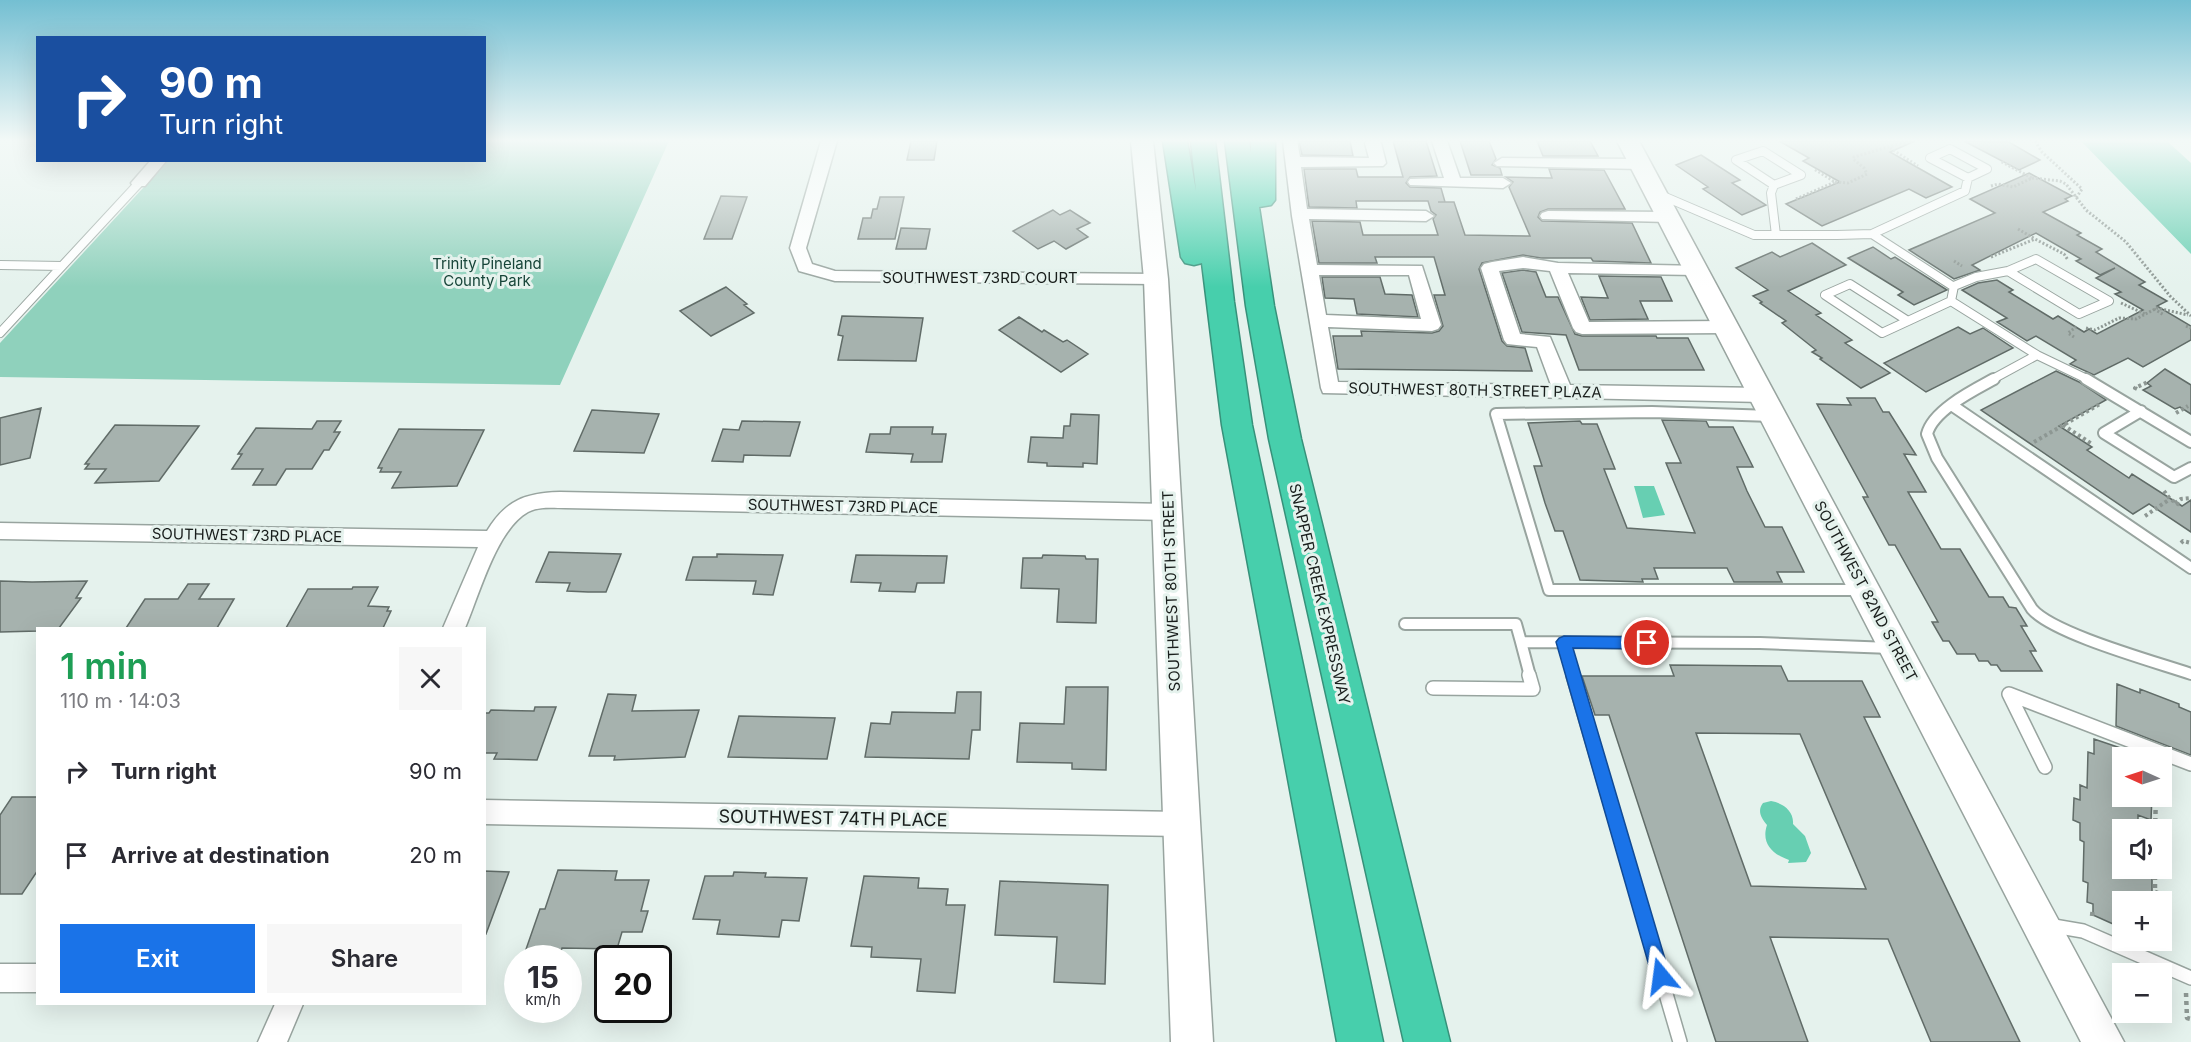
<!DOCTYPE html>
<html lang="en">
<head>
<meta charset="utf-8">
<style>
  :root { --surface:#fff; --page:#f7f7f7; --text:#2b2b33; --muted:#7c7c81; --accent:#1a73e8 }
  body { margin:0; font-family:Inter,sans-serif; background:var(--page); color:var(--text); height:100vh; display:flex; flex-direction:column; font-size:22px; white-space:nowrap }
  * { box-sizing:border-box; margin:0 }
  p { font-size:20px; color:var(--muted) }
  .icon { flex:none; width:33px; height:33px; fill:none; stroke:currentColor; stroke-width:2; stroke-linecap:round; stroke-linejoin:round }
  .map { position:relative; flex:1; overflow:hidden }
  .side { position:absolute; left:36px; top:627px; width:450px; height:378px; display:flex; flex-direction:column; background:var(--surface); border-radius:0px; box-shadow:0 6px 24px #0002 }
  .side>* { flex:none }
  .top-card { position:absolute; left:36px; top:36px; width:450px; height:126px; border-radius:0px; box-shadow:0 6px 24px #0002; background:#1a4fa0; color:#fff; overflow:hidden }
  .needle { width:39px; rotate:273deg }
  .tools { position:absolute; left:2112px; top:747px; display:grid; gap:12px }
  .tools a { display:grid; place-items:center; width:60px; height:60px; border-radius:0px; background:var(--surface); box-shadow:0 6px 24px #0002; font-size:30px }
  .speed { position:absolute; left:504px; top:945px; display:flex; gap:12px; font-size:30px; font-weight:700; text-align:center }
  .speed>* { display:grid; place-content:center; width:78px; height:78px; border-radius:50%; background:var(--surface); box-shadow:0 6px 24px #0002; line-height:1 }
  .speed small { font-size:15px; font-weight:400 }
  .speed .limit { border:3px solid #111; border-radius:9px; background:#fff; color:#111 }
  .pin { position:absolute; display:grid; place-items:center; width:51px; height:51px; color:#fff; margin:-26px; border:3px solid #fff; border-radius:50%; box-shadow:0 2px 6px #0007 }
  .me { position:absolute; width:66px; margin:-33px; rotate:344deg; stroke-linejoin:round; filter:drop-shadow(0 0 4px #0008) }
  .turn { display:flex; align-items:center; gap:21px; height:126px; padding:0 24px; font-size:27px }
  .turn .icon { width:78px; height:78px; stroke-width:2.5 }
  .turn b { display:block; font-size:42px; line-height:51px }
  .round { display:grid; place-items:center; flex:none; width:63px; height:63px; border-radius:0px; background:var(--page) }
  .summary { display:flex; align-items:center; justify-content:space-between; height:102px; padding:0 24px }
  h1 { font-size:36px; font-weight:600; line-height:45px; color:#1e9e55 }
  .button { display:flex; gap:12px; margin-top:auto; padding:12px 24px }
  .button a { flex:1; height:69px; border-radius:0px; background:var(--accent); color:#fff; font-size:24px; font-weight:600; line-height:69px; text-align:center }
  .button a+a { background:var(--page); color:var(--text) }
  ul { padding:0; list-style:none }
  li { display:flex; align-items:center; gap:18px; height:84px; padding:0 24px }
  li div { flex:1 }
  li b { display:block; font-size:22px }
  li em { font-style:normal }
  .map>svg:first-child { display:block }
  .green { fill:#8fd1bc }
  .water { fill:#67cfb2 }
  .building { fill:#a6b2ae; stroke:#616c68; stroke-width:1.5; fill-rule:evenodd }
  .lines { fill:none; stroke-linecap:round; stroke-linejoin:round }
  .lane-far2-casing { stroke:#98a49f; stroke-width:10 }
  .lane-far1-casing { stroke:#98a49f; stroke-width:14 }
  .lane-casing { stroke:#98a49f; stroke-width:16 }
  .street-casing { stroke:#98a49f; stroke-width:3 }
  .secondary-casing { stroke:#98a49f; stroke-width:3 }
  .highway-casing { stroke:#37917a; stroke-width:3 }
  .path-far2 { stroke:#8d9793; stroke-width:3; stroke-dasharray:2 2; stroke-linecap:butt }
  .path-far1 { stroke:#8d9793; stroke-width:4; stroke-dasharray:3 3; stroke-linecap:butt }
  .path { stroke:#8d9793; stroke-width:4.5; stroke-dasharray:4 4; stroke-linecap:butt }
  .lane-far2 { stroke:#fff; stroke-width:8 }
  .lane-far1 { stroke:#fff; stroke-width:10 }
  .lane { stroke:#fff; stroke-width:13 }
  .street { fill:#fff; fill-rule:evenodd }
  .secondary { fill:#fff; fill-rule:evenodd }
  .highway { fill:#47cfac; fill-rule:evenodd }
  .route { fill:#1a73e8; stroke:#114b97; stroke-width:1.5 }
  .labels { text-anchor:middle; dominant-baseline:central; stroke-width:6; stroke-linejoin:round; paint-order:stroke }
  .park-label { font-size:15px; fill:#174539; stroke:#e5f2ed }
  .street-label { font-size:15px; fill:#191e1c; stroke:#e5f2ed }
  .near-street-label { font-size:18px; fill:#191e1c; stroke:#e5f2ed }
</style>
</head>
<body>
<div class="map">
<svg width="2191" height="1042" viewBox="0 0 2191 1042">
  <rect width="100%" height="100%" fill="#e5f2ed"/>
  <path class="green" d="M485,141H669L560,385L0,377V343L168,161L484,160Z"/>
  <path class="water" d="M2081,141H2167L2191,163V254Z
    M1634,486H1654L1665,515L1643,518Z
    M1771,801C1783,803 1794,811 1793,824L1805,836L1811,853L1806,862L1788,863L1789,860C1772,854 1761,843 1767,825C1761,818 1757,811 1763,803Z"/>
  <path class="building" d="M911,141H937L934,160H907Z
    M1299,141H1350L1353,156L1302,155Z
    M1393,141H1426L1437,176L1410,177L1406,183L1410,187L1441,188L1445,202H1438H1454L1465,235L1530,236L1509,187L1513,182L1506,177L1552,178L1549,169L1604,170L1625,209H1548L1540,212L1538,217L1542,221L1632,223L1651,263L1593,261L1591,258H1541L1523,255L1482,263L1479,269L1502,341L1507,346L1525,348L1532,371L1338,369L1333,336H1362L1361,331L1432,333L1439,331L1443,326L1434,295H1445L1434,257H1375L1377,263H1319L1312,221L1360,222L1363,235H1438L1433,219L1436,215L1431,211L1428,201H1356L1357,208L1309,207L1304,169H1356L1358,177H1403Z
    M1460,141H1489L1496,159L1492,165L1500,168L1502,175H1471Z
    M1537,141H1590L1598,156H1543Z
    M1779,141H1915L1890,152L1952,187L1926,198L1909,189L1822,226L1786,204L1840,182L1803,161L1809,158Z
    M1964,141L2009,142L2040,160L2019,170Z
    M1701,155L1740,180L1732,183L1766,205L1742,215L1703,189L1708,187L1676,165Z
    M2029,173L2072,196L2065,199L2068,201L2043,212L2081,233L2077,235L2102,249L2096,252L2145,282L2139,285L2167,301L2157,306L2191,326V340L2143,367L2128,358L2094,375L2070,364L2076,360L2036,336L2027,341L1997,322L2007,318L1962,290L1978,283L1997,280L2013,290L2009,292L2053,319L2058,316L2084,332L2089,329L2097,334L2143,310L2115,294L2121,292L2096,278L2115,268L2100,275L2076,261L2081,259L2036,233L1972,265L1980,270L1954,279L1909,250L1995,213L1970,199Z
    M721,196L747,197L732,239H704Z
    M880,197H904L895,239H858L863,218H871L873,209H877Z
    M1053,210L1060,215L1070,210L1090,223L1077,229L1088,237L1066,249L1054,241L1038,249L1013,231Z
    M901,228L930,229L926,249H896Z
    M1812,243L1846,265L1788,291L1821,313L1816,315L1852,340L1845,343L1890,373L1861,388L1820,359L1822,358L1812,352L1816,350L1782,323L1786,321L1760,303L1762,302L1753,296L1768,290L1736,268L1772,252L1780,257Z
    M1873,247L1891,259L1895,257L1947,290L1914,305L1898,295L1903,292L1848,258Z
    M1523,270L1536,272L1546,297H1558L1575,334L1582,336H1656L1657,338H1688L1704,370H1579L1566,335L1522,332L1502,273Z
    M1599,276L1661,277L1672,301H1640L1648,319L1590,320L1581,297L1608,298Z
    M1322,277H1380L1385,294L1412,295L1418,317L1357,314L1354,299L1325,298Z
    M726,287L747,304L744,305L754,313L711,336L680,311Z
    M842,316L923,318L916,361L838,360L843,336L838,335Z
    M1019,317L1042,332L1044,330L1063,342L1067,340L1088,354L1061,372L999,330Z
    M1958,327L1970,334L1983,328L2013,348L1926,392L1884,363Z
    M2165,369L2191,385V414L2180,407L2175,409L2143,390L2151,386L2147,383Z
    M2056,371L2079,382L2106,400L2059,426L2092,447L2087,450L2129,478L2132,474L2182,506L2191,500V532L2149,504L2133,514L1981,410Z
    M1847,398H1875L1883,412H1889L1916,455L1904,454L1926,492H1908L1941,549H1960L1989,597H2003L2009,607L2016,608L2027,626H2021L2036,651H2030L2042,671H2001L1997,665H1991L1988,661H1979L1975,654H1957L1949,641H1943L1932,622H1938L1895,545H1889L1863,497H1868L1817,404L1851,405Z
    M41,408L30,458L0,465V418Z
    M592,410L659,414L644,453L574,451Z
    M1071,414L1099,415L1097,464L1083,463V467L1047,466V463L1028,462L1031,437L1063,438L1064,426H1070Z
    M1662,420L1706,421L1709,427H1733L1753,467H1737L1747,491L1765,527H1782L1804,572H1777L1782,582H1734L1727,568H1654L1658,579H1642L1643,582L1580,580L1563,531H1555L1545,503L1534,466H1542L1528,423L1580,421L1582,424H1597L1615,469H1604L1627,528L1695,533L1666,463H1681Z
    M317,421H341L334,432H340L329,450H324L312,469H286L276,485H253L263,469H232L242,454H238L256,428L312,429Z
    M742,421L800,422L790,456L744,455L743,462L712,461L723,429L739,430Z
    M115,425L199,426L159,481L95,483L106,469H85L89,464H85Z
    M891,427H933L932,434H946L942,462H911L913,454L866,452L870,434H890Z
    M399,429L484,430L457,486L392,488L401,472H380L382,468H378Z
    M549,552L621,554L606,592H588L567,591L570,583L536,582Z
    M717,554L783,555L773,595L753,594L756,581L686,580L693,557H717Z
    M856,555L947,556L944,583H917L915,592L879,591L881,583L851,582Z
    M1043,555L1085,556L1086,559H1098L1096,623L1057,622L1059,589L1021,588L1023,558H1042Z
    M0,581L32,582L87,581L76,598H81L59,628H38V631L0,632Z
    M188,584H209L199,599H234L217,628H126L145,599H178Z
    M353,587H378L368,606L389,607L387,611H391L383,628H286L308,589H352Z
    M1670,665L1781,666L1788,681H1862L1880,717H1864L2020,1042H1931L1888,939L1770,937L1808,1042H1716L1609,715H1595L1582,676H1674ZM1696,733L1800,734L1866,889L1751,886Z
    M2117,684L2140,693V689L2179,704V707L2191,712V755L2116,726Z
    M1066,687H1108L1106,770L1072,769V763L1017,762L1020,723L1064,724Z
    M957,692H981L980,730H972L969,759L865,757L871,723L890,724L892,712L955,713Z
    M608,694L636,695L632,711L699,710L685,757L614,760L615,756H589Z
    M535,707H556L537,760L494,759L497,753H484V713H489L491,710L534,711Z
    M739,716L835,718L827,759L728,757Z
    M2094,739L2150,758H2122V796H2152L2151,820L2138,815V830H2122V868H2152V894L2147,892V902H2122V928L2093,915V904L2087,902L2088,883L2083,881L2084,842L2080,840V823L2073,820L2074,798L2080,800V785L2087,788L2088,752L2094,754Z
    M12,797H38V870L22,894H0V815Z
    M558,870L617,871L615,880H649L641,911H648L642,932H622L617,949L562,948L559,958H523L540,909H545Z
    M484,871L509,872L486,934L484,933Z
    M734,872L766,873L765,877L807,878L799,921L782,920L779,937L717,934L720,920L693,919L705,876H733Z
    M864,876L919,878L918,888L948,889L946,905H965L955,993L917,991L921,959L871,957L872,947L851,946Z
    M1000,881L1108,885L1105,984L1054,982L1057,937L995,935Z"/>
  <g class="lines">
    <g class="lane-far2-casing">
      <path id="lane-far2" d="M1950,149L1987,169L1968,178L1930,158Z
        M1763,151L1801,175L1774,185L1736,160Z
        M1774,185L1771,193L1776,235
        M1656,193L1754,235H1837L1872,234L1965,191L1968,178
        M1872,234L1954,287
        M2036,259L2109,301L2079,314L2008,271Z
        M0,265L62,266
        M1850,284L1908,321L1882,333L1825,295Z
        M1951,301L1954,286L1976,277L2008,271
        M1908,321L1951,301L2037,355
        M0,333L139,183
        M1991,380L2037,355L2089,380"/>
    </g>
    <g class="lane-far1-casing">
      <path id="lane-far1" d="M1994,379C1974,390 1933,410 1927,434L1937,458L2032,609C2053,634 2156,662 2191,674
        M2086,379L2191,442
        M1953,406L2191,568
        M2141,411L2104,433L2174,477L2191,468
        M1772,416L1652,412L1496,414L1549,590H1860
        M1405,624H1516L1521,642L1760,643L1891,648
        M1521,642L1530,676
        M1564,642L1574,676"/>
    </g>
    <g class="lane-casing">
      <path id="lane" d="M1573,675L1680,1042
        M1433,688L1533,689L1529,675
        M2045,767L2009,694L2191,764
        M2048,925L2083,931L2191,978"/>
    </g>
    <g class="street-casing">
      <path id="street" d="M821,141H837L806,248L812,264L835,271L1156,274L1162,275L1165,279L1162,283L1156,284L835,281L799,271L790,248Z
        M1283,141H1297L1300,157L1369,158L1365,143L1367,141H1379L1381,143L1386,163L1383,166L1301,167L1307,209L1426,211L1434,216L1426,221L1309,219L1317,265L1422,266L1441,325L1438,329L1432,331L1328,327L1338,382L1551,385L1537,347L1507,344L1504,340L1481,268L1484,264L1492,262L1523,257L1558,263L1702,266L1705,270L1702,274L1696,275L1568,273L1589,322L1726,321L1732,323L1735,327L1732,331L1726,333L1582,334L1576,332L1573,328L1550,271L1523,268L1499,271L1520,334L1550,337L1570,385L1763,388L1770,390L1773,395L1770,400L1763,402L1323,393L1321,388L1292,216ZM1319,275H1409L1421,319L1326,315Z
        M1432,141H1447L1460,178H1503L1511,183L1503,188L1410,185L1408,182L1410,179L1444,178Z
        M1502,158L1641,159L1649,164L1641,169L1497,166L1494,163Z
        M151,160H167L145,186H133L131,183Z
        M1548,211L1669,212L1677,217L1669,222L1542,219L1540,216L1542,213Z
        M560,492L1168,504L1175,506L1178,512L1175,518L1168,520L565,508C554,508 539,506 528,512C496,530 479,596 465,628H443L478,547L0,539V523L487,531C506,500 525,493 560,492Z
        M484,800L1181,812L1190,816L1194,824L1190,832L1181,836L484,824Z
        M0,964H38V992H0Z
        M275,1004H303L287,1042H258Z"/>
    </g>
    <g class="secondary-casing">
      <path id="secondary" d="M1131,141H1153L1168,279L1213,1042H1171L1144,279Z
        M1617,141H1639L2124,1042H2081Z"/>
    </g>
    <g class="highway-casing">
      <path id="highway" d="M1163,141H1187L1196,191L1191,141H1215L1234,302L1252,425L1383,1042H1337L1222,425L1202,263L1194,265L1185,263L1181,257Z
        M1225,141H1249L1251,153V141H1275V200L1271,205L1259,207L1274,306L1301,439L1450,1042H1404L1269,439L1246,306Z"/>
    </g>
    <path class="path-far2" d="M2035,141L2042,152L2082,189L2076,198
      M1890,148L1918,166
      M2032,178L2060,181L2066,184L2086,210L2126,242L2170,296L2191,316
      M1835,182L1848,183L1867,174L1864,168L1853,159L1854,157L1908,141
      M1991,186L1998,184L2013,187L2032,178L2000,161
      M1796,199L1835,182L1814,169
      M2018,229L2035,239
      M1991,257L2035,239L2064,254L2068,260
      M1954,261L1962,266
      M2121,303L2145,314
      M2154,309L2164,315
      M2186,326L2191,328
      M2086,328L2095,330L2119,318L2136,319L2157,308L2188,315
      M2074,337L2068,333L2076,327"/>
    <path class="path-far1" d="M2137,389L2135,388L2148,382
      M2176,413L2188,406
      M2063,425L2092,444
      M2034,442L2100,404
      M2164,491L2170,499L2181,506
      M2175,503L2181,499L2191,498
      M2145,516L2170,499
      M2181,543L2183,541L2191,543"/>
    <path class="path" d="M2158,796L2164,799L2162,788
      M2155,830L2156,796
      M2155,868V892L2164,895L2162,906
      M2147,900L2151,902
      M2092,916L2093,908
      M2186,993L2187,1018L2191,1019"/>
    <use href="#lane-far2" class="lane-far2"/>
    <use href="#lane-far1" class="lane-far1"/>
    <use href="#lane" class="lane"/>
    <use href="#street" class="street"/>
    <use href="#secondary" class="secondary"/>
    <use href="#highway" class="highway"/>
  </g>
  <linearGradient id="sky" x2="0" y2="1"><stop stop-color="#74bfd2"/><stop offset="0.49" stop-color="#f3f9f7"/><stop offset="1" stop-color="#f3f9f7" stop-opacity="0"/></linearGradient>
  <rect width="2191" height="287" fill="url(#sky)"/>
  <path class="route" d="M1564,636L1647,637L1652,638L1655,643L1652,647L1647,649L1573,648L1670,976L1667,982L1661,985L1654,982L1652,976L1556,642L1559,638Z"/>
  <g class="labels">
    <g class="park-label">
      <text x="487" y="263">Trinity Pineland<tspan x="487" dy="17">County Park</tspan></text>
    </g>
    <g class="street-label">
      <text x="980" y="277">SOUTHWEST 73RD COURT</text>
      <text transform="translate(1475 390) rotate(1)">SOUTHWEST 80TH STREET PLAZA</text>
      <text transform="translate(843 506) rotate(1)">SOUTHWEST 73RD PLACE</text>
      <text transform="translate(247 535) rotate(1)">SOUTHWEST 73RD PLACE</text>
      <text transform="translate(1171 591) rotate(-92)">SOUTHWEST 80TH STREET</text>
      <text transform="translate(1866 591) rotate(62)">SOUTHWEST 82ND STREET</text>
      <text transform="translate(1320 594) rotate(77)">SNAPPER CREEK EXPRESSWAY</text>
    </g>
    <g class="near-street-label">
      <text transform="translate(833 818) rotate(1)">SOUTHWEST 74TH PLACE</text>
    </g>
  </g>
</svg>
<div class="tools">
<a><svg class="needle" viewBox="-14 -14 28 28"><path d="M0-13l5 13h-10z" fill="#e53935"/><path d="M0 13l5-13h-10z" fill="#7c7c81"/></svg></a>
<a><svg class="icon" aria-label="sound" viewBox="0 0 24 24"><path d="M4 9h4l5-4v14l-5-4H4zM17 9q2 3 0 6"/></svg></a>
<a>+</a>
<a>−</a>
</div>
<div class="speed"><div>15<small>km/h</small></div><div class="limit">20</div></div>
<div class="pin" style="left:1647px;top:643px;background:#d93025"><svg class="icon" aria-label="arrive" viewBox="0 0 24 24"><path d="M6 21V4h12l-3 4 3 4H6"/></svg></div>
<svg class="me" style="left:1661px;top:976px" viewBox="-20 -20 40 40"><path d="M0-17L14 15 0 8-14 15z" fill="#1a73e8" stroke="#fff" stroke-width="4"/></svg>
<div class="top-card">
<div class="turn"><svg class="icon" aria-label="right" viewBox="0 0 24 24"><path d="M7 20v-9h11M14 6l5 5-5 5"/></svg><div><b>90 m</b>Turn right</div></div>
</div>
<section class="side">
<div class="summary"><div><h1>1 min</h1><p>110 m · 14:03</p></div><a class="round"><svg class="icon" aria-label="close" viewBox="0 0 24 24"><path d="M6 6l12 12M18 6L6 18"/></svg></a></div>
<ul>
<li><svg class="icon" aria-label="right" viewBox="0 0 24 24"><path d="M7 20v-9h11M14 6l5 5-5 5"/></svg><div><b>Turn right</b></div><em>90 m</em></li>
<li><svg class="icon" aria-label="arrive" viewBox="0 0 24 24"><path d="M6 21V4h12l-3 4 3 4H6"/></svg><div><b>Arrive at destination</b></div><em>20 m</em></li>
</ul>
<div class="button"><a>Exit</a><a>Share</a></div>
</section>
</div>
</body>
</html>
